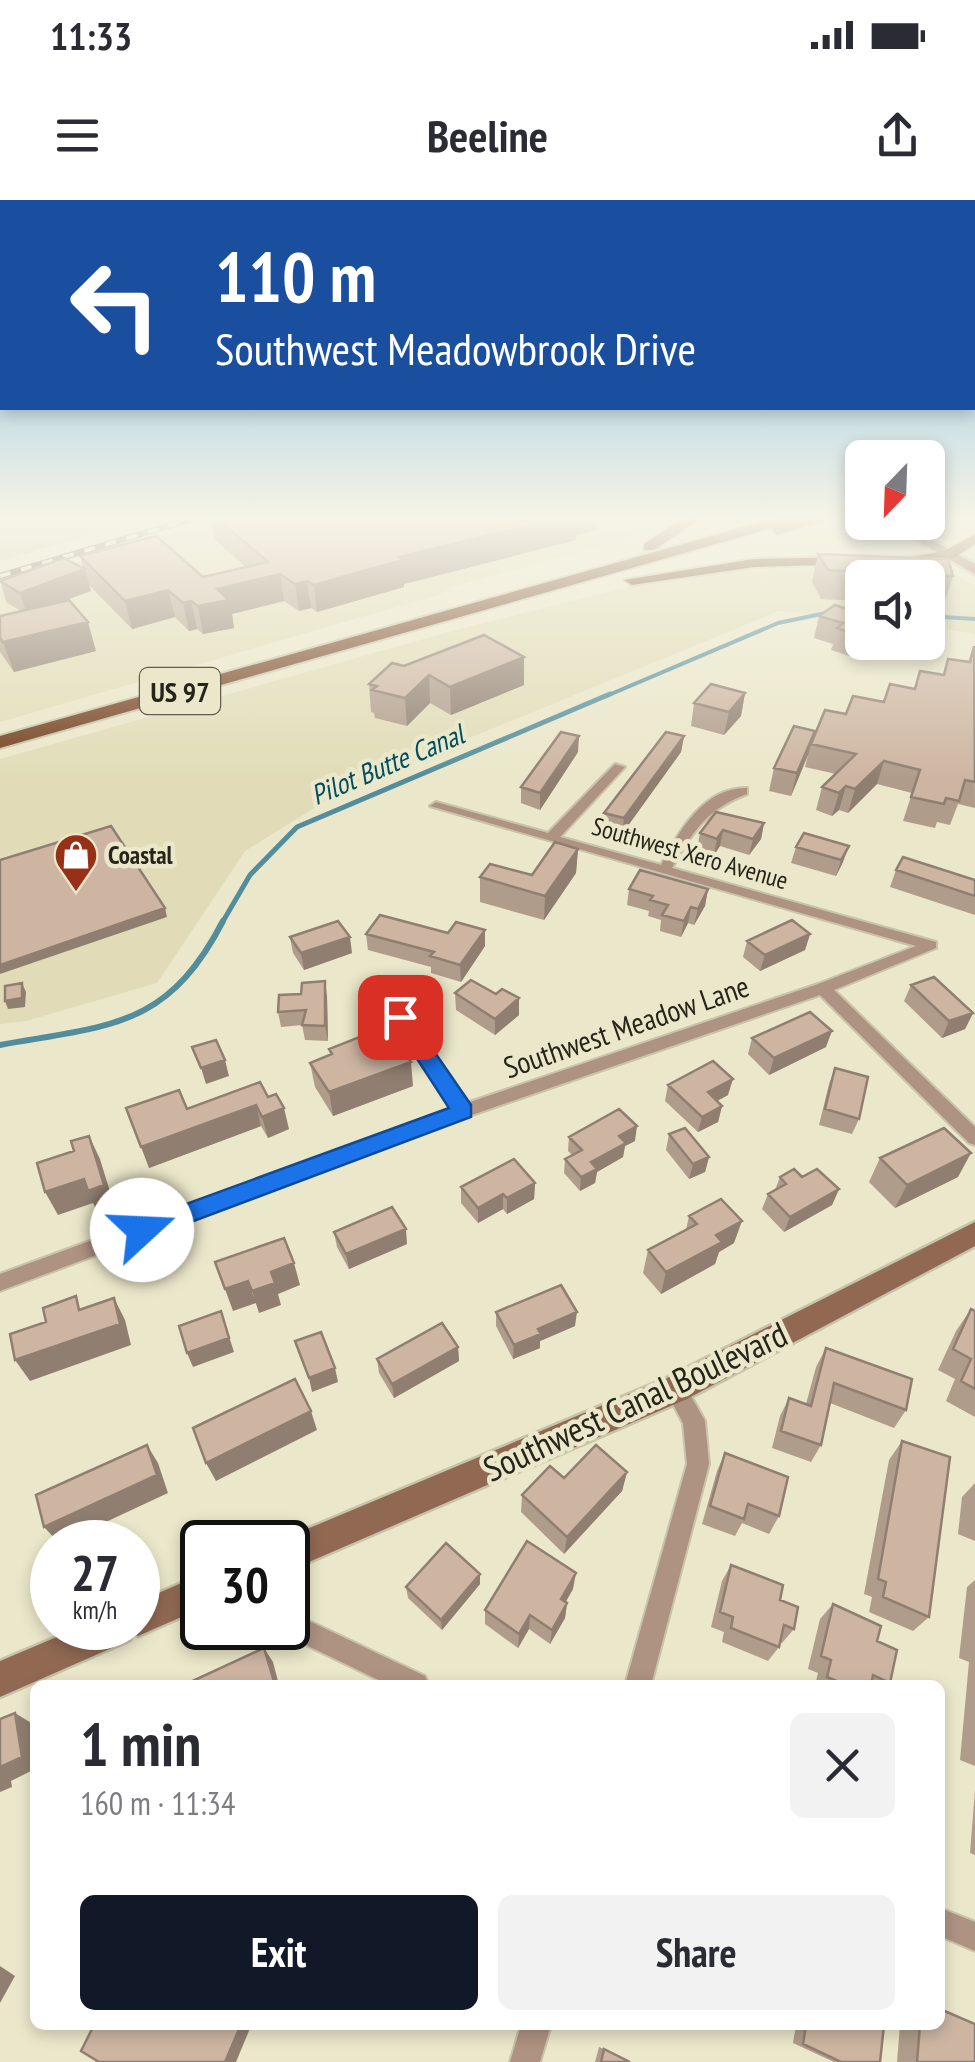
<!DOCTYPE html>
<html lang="en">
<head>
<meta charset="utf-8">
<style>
  :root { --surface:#fff; --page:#f2f2f3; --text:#2b2b33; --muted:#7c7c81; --accent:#111827 }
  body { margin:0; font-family:"PT Sans Narrow",sans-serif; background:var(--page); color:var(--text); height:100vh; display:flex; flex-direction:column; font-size:38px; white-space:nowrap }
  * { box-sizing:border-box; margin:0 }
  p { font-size:32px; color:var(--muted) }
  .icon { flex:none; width:55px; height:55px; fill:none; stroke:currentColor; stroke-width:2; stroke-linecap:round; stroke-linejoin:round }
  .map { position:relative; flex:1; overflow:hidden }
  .side { position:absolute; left:30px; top:1480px; width:915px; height:350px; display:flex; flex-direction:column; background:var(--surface); border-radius:15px; box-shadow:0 5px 15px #0003 }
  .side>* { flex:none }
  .banner { position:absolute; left:0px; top:0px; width:975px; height:210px; box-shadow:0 5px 15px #0003; background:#1a4fa0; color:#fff; overflow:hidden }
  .needle { width:65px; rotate:203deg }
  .controls { position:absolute; left:845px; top:240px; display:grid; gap:20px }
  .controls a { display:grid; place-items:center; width:100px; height:100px; border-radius:15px; background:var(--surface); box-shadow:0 5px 15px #0003; font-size:50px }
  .speed { position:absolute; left:30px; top:1320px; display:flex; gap:20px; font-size:50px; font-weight:700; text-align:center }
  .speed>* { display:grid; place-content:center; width:130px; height:130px; border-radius:50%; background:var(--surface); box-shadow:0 5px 15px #0003; line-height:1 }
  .speed small { font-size:25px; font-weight:400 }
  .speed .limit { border:5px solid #111; border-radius:15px; background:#fff; color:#111 }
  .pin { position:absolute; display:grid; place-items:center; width:85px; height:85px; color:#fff; margin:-42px; border-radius:20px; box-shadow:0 5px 15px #0006 }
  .me { position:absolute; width:110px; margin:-55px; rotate:70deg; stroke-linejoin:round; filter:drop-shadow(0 0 8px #0008) }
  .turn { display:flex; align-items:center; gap:35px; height:210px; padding:0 50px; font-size:45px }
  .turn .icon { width:130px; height:130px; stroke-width:2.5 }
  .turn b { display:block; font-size:70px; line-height:85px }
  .round { display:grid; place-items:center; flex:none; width:105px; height:105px; border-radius:15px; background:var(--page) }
  .headline { display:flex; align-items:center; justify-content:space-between; height:170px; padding:0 50px }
  h1 { font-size:60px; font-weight:600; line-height:75px }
  .cta { display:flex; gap:20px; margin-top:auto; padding:20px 50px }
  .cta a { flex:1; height:115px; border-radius:15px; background:var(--accent); color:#fff; font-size:40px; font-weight:600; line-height:115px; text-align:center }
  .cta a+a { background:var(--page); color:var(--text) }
  .status { display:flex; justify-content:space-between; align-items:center; height:70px; padding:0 50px; background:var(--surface); direction:ltr }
  .status svg { height:28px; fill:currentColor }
  header { display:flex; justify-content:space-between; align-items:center; height:130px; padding:0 50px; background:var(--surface); font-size:45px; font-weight:600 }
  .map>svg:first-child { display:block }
  .built { fill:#e1dcb7 }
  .green { fill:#cfd7ad }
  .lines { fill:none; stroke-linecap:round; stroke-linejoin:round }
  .stream-far2 { stroke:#528d9d; stroke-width:4 }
  .stream-far1 { stroke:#528d9d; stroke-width:5 }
  .stream { stroke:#528d9d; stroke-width:6 }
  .minor-casing { stroke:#c8c4aa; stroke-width:4 }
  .secondary-casing { stroke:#c8c4aa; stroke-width:5 }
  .trunk-casing { stroke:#c8c4aa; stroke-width:4 }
  .minor { fill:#ae9282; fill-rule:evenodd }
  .secondary { fill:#916953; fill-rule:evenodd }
  .trunk { fill:#723f1f; fill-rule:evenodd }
  .rail-casing { stroke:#656352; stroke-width:6 }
  .rail { stroke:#ebe7ca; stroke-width:4; stroke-dasharray:11; stroke-linecap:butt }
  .wall { fill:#b09c8b }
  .shaded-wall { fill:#907f71 }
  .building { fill:#cdb5a2; stroke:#907f71; stroke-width:2.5 }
  .route { fill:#1a73e8; stroke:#114b97; stroke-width:2.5 }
  .labels { text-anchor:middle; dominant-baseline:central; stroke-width:9; stroke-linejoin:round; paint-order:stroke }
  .far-street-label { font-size:25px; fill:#26251a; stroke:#ebe7ca }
  .far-poi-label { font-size:25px; font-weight:bold; fill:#26251a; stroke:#ebe7ca; text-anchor:start }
  .shield { fill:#ebe7ca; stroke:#615f4f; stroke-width:2.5 }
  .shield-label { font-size:28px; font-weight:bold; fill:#26251a }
  .far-water-label { font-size:28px; font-style:italic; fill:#004d60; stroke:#ebe7ca }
  .street-label { font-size:30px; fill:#26251a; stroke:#ebe7ca }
  .near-street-label { font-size:35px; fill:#26251a; stroke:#ebe7ca }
</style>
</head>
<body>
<div class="status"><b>11:33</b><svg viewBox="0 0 49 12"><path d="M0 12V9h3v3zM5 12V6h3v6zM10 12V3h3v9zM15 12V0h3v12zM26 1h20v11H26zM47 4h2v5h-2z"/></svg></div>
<header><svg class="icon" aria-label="menu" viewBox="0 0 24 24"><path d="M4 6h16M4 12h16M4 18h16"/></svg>Beeline<svg class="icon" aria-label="share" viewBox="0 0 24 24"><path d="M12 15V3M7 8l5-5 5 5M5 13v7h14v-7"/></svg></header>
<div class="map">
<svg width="975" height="1862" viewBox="0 0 975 1862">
  <rect width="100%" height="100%" fill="#ebe7ca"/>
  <path class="built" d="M222,318H663L642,335L451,387L441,394L0,522V385Z
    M943,368L975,386V434L928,426V378H862V419L779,411L345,589L245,651L157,783L26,821L0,824V559L452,431L653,381L752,369Z"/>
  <path class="green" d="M0,318H151L0,361Z"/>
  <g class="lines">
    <path class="stream-far2" d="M928,416L975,419
      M604,497L778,423L831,412"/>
    <path class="stream-far1" d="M222,723L250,675L297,627L610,494"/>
    <path class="stream" d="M0,845C110,825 167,829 223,721"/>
    <g class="minor-casing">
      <path id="minor" d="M615,564L625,567L560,637L661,665C679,631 704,587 747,588V594C708,608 692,632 672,668L936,742V748L834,790L975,927V945L969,943L820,795L469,916L0,1091V1074L452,908L394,821L392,817L394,813H406L467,903L818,784L916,746L430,606L436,602L548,633Z
        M676,1179L683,1182L705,1221L709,1264L651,1485H625L687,1264L683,1223L665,1189L669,1182Z
        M288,1411L425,1476L429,1485H389L279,1432L278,1428H288Z
        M940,1708L975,1722V1751L940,1736Z
        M521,1825H551L540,1862H510Z"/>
    </g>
    <g class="secondary-casing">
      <path id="secondary" d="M884,322H900L975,364V374Z
        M975,1022V1046L687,1199L288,1371V1342H276L665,1179Z
        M202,1374V1408L138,1436L133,1434L130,1440L0,1497V1461L78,1428H138V1402Z"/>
    </g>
    <g class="trunk-casing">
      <path id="trunk" d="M684,318H701L654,350H644V344Z
        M776,318H830L777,335L772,328L0,548V536Z
        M975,334V344L954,358L901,364L894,360L945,351Z
        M853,357L860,361L858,364L754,367L632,385L624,380L754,359Z"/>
    </g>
    <use href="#minor" class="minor"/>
    <use href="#secondary" class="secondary"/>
    <use href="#trunk" class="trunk"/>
    <g class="rail-casing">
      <path id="rail" d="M0,376L195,318"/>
    </g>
    <use href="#rail" class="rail"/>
  </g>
  <path class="wall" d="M210,318H376L379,321L389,318H596V330L576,335V340L404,384V387L317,412L311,408L299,411L284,401L232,414L234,428L203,434L197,429L189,431L175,417L132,429L89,385L91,391L62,401L96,451L14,472L0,452V416L21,411L6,402L0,380L83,368L80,356L203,377L246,367L214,339Z
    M818,354L953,376L944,404H928V378H862V401L821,399L812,382Z
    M862,414L849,456L831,450L833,444L814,438L819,416Z
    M974,446L975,608L958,604L950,625L937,622L935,628L903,621L912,593L877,584L848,613L839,610L832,616L816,610L822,587L836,574L805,567L808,555L791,596L769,591L774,568L812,542L846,514L884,502L943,475L948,459L968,462Z
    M404,466L524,485L451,515L430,503L407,526L375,518L374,513L371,512L369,484Z
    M745,493L741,516L724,535L691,526L694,503Z
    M684,536L681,552L622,634L603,629L604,613Z
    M578,552L540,610L521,603V587Z
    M764,623L761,639L749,655L720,646L714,655L697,649L700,633Z
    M804,633L843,662L836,676L791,663L796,647Z
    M578,649L576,673L544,720L480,702V677L532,675Z
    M896,670L975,680V715L890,687Z
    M629,689H708L705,706L694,725L688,723L681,737L660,731L661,720L648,716L649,711L627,705Z
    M366,734L485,746L461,782L431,773V767L368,750Z
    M810,734L805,750L760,771L743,757L747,741Z
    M290,737L352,753L304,770L293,753Z
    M911,785L973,813L965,829L942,838L904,801Z
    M455,793L519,815L495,835L456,810Z
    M301,794L327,796L328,841L305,840L302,825L281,827L278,812Z
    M752,838L826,847L769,875L748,854Z
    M329,849L413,886L333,916L315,887L310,863L330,855Z
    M835,868L859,919L852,934L819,925L829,884Z
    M668,885L728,895L717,901L722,906L718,922L698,932L665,901Z
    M268,897L289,929L268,938L261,926L149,968L187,909Z
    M669,934L709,957L705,972L689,979L666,950Z
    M569,937L635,941L625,946L623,957L597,972L595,983L580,991L564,973L565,959L572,955L568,951Z
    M880,958L958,977L895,1008L869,982Z
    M780,977H802L839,989L832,1005L784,1032L762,1009L768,994L775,990Z
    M535,983L534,999L507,1014L503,1009L478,1023L461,1003V987Z
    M689,1016L734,1043L719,1052L715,1064L661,1094L643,1073L648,1050L686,1030Z
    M334,1032L407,1044L349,1069L337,1047Z
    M971,1109L975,1111V1217L946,1201L955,1179L938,1170L956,1131Z
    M496,1112L575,1126L540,1141V1148L513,1159L496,1126Z
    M458,1147L459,1161L394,1198L379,1173L377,1159Z
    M826,1148L906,1210L894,1228L830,1203L821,1245L811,1262L772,1248L780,1216L789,1198L806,1204L816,1167Z
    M902,1241L929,1417L913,1431L869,1412L872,1397L864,1394L889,1260Z
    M725,1253L779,1316L769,1334L742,1323L735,1336L702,1324L717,1271Z
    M627,1272L622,1291L564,1354L521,1312L522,1295L564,1278Z
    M975,1283V1341L958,1334L962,1297Z
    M731,1365L780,1400L794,1429L782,1443L780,1442L779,1447L768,1461L722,1442L724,1432L711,1427L722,1381Z
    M480,1374V1384L442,1430L408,1398L406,1387Z
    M975,1380V1566L960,1560L969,1462L959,1458L967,1387Z
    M573,1389L565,1402L567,1403L565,1418L550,1444L529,1429L518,1448L485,1424V1410Z
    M833,1404L877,1441L890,1483L888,1485H815L818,1473L808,1469L820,1419Z
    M975,1590V1655L970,1653Z
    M796,1825H884L880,1862H834L793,1843Z
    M900,1825H940L975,1862H897Z
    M599,1847L604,1849L630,1862H595Z"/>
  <path class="shaded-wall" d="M560,318H596V330L576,335V340L404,384V387L317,412L314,385L399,357Z
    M85,369L91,391L27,414L20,393Z
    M280,374L284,401L232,414L234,428L203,434L198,406L217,389Z
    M307,381L311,408L299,411L295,384Z
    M168,390L175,417L132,429L125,401Z
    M191,401L197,429L189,431L183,403Z
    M88,422L96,451L14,472L3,442Z
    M862,428V442H868L849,456L855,434Z
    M524,457V485L451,515L450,487Z
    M429,475L430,503L407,526L405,498Z
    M745,493L741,516L724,535L729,512Z
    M815,531L808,555L791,596L797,573Z
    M579,536L578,552L540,610V593Z
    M684,536L681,552L622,634L624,618Z
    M884,561L877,584L848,613L855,589Z
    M846,586L839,610L832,616L839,593Z
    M764,623L761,639L749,655L753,639Z
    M723,630L720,646L714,655L717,639Z
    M849,646L843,662L836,676L841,660Z
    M578,649L576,673L544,720L545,696Z
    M708,689L705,706L694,725L698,709Z
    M691,707L688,723L681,737L684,721Z
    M165,708L167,717L0,774V765Z
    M485,730V746L461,782L460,765Z
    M810,734L805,750L760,771L765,755Z
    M350,737L352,753L304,770L301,753Z
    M325,781L327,796L328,841L325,826Z
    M22,783L26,792L25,807L8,809L5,801Z
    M519,798V815L495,835V819Z
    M973,813L965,829L942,838L949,821Z
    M832,831L826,847L769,875L774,858Z
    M225,860L229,876L206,884L201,868Z
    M411,862L413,886L333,916L329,892Z
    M733,879L728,895L704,908L708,892Z
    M256,905L261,926L149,968L141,947Z
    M722,906L718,922L698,932L702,917Z
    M284,908L289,929L268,938L262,917Z
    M637,926L635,941L625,946L623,957L597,972L595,983L580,991L581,977L591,962L619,936Z
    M89,936L100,959L115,1008L99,1014L93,1003L58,1015L45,992Z
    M971,953L958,977L895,1008L907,985Z
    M709,957L705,972L689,979L693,964Z
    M535,983L534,999L507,1014V998Z
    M839,989L832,1005L784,1032L790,1017Z
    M503,994V1009L478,1023V1008Z
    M742,1021L734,1043L719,1052L715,1064L661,1094L666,1072L716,1035Z
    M406,1029L407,1044L349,1069L346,1054Z
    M294,1063L300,1085L278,1094L281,1105L259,1113L252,1091L271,1072Z
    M248,1081L256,1103L233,1111L225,1089Z
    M114,1098L125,1120L131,1145L30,1181L15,1160Z
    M221,1111L234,1152L193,1167L187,1153Z
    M577,1112L575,1126L540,1141V1148L513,1159L514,1145L538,1129Z
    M458,1147L459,1161L394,1198L392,1184Z
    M335,1168L338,1182L312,1192L309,1178Z
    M311,1211L317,1230L216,1281L206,1263Z
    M147,1245L158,1263L168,1293L63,1342H58L44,1327Z
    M627,1272L622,1291L564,1354L567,1337Z
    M576,1373L573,1389L559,1414L561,1399Z
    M480,1374V1384L442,1430L441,1420Z
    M567,1403L565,1418L550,1444L552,1430Z
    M530,1415L529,1429L518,1448L519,1434Z
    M264,1448L273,1462L279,1485H275Z
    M15,1513L33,1524L35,1534V1569L11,1581L12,1587L0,1592V1567Z
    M0,1766L15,1776L0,1803Z
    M236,1825L251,1826L236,1862H225Z"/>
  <path class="building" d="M216,318H376L379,321L389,318H560L399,357L402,360L314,385L307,381L295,384L280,374L217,389L229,400L198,406L191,401L183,403L168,390L125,401L80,356L156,336L203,377L268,362Z
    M818,354L948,359L953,376L828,370Z
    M64,358L85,369L20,393L0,381Z
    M69,400L88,422L3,442L0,438V416Z
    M835,405L862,414V428L855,434L837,428L843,423L819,416Z
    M484,435L524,457L450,487L429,475L405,498L372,490L377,486L369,484L392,463L404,466Z
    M974,446L975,582L965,580L959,601L946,598L944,604L911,597L920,570L884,561L855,589L846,586L839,593L822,587L856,554L811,544L825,510L846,514L853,496L884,502L890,484L915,489L920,471L944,475L948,459L970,462Z
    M711,484L745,493L729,512L694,503Z
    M794,526L815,531L797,573L774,568Z
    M561,532L579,536L540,593L521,587Z
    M666,532L684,536L624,618L604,613Z
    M716,612L764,623L753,639L723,630L717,639L700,633Z
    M111,626L165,708L0,765V660Z
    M804,633L849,646L841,660L796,647Z
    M555,642L578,649L545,696L480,677L490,664L532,675Z
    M903,657L975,680V696L896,670Z
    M640,670L708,689L698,709L691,707L684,721L662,715L668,705L650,700L653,696L629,689Z
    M380,715L448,733L456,722L485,730L460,765L430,756L434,752L366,734Z
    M792,720L810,734L765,755L747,741Z
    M338,721L350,737L301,753L290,737Z
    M934,777L973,813L949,821L911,785Z
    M471,780L496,794L502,789L519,798L495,819L455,793Z
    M325,781V826L302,825L306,810L278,812L279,795L301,794L302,783Z
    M22,783V798L5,801V786Z
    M810,812L832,831L774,858L752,838Z
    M385,827L411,862L329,892L310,863L332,854L329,849Z
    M216,840L225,860L201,868L192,847Z
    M713,861L733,879L708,892L722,906L702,917L668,885Z
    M835,868L868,877L859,919L825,909Z
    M260,882L268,897L276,894L284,908L262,917L256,905L141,947L126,908L179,890L187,909Z
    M619,909L637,926L619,936L626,943L591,962L597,969L581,977L565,959L582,950L569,937Z
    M685,928L709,957L693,964L669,934Z
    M944,928L971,953L907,985L880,958Z
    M89,936L104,985L88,991L84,979L45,992L37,963L74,951L71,941Z
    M514,959L535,983L507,998L503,994L478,1008L461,987Z
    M794,969L802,977L817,969L839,989L790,1017L768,994L786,984L780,977Z
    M721,999L742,1021L716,1035L722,1042L666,1072L648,1050L697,1024L689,1016Z
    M392,1007L406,1029L346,1054L334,1032Z
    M284,1038L294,1063L271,1072L275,1083L252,1091L248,1081L225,1089L215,1062Z
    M561,1085L577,1112L538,1129L541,1134L514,1145L496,1112Z
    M76,1096L79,1110L114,1098L120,1124L15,1160L10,1134L46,1122L43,1108Z
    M971,1109L975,1111V1189L961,1181L971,1159L953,1149Z
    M221,1111L229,1138L187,1153L179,1126Z
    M442,1123L458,1147L392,1184L377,1159Z
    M321,1132L335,1168L309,1178L295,1141Z
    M826,1148L912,1179L906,1210L834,1183L821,1245L781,1231L789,1198L811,1206Z
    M295,1179L311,1211L206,1263L193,1228Z
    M902,1241L950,1257L929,1417L883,1397L886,1382L878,1379Z
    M147,1245L157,1275L44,1327L36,1295Z
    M596,1245L627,1272L567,1337L522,1295L550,1266L564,1278Z
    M725,1253L788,1277L779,1316L748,1304L744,1319L710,1306Z
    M527,1341L576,1373L561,1399L567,1403L552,1430L530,1415L519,1434L485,1410Z
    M446,1343L480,1374L441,1420L406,1387Z
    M731,1365L783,1385L780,1400L798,1407L794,1429L784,1425L779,1447L731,1428L733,1417L720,1412Z
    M833,1404L881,1426L877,1441L897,1450L890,1483L873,1475L871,1485H846L827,1477L831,1460L821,1456Z
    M264,1448L275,1485H184Z
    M15,1513L22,1557L0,1567V1519Z
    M940,1809L975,1824V1862H917L920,1825H940Z
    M94,1825H236L240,1827L225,1862H99L81,1851Z
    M806,1825H884L880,1862H841L803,1844Z
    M604,1849L630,1862H601Z"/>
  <linearGradient id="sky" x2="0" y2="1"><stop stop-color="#73b6e0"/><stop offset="0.55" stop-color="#f6f4e7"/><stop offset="1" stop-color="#f6f4e7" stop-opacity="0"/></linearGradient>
  <rect width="975" height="579" fill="url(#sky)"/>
  <path class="route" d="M400,810L407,812L471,905V917L151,1037H134L130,1030L134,1023L449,908L390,817Z"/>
  <defs>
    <g id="shop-pin" transform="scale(2.25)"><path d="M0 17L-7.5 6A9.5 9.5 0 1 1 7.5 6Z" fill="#983018" stroke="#ebe7ca"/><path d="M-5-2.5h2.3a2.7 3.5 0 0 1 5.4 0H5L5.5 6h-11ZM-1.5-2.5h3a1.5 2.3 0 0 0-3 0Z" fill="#fff"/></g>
  </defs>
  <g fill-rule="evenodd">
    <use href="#shop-pin" x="76" y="655"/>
  </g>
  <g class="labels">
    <g class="far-street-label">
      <text transform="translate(690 653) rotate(16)">Southwest Xero Avenue</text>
    </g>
    <g class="far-poi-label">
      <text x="108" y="655">Coastal</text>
    </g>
    <rect class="shield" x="140" y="468" width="80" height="46" rx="8"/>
    <g class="shield-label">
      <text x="180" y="491">US 97</text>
    </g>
    <g class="far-water-label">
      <text transform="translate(387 564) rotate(-23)">Pilot Butte Canal</text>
    </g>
    <g class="street-label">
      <text transform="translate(626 826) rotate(-19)">Southwest Meadow Lane</text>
    </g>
    <g class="near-street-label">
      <text transform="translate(635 1201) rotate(-25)">Southwest Canal Boulevard</text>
    </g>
  </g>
</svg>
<div class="controls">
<a><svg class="needle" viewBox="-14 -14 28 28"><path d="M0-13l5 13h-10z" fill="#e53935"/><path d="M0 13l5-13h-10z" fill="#7c7c81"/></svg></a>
<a><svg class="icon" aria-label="sound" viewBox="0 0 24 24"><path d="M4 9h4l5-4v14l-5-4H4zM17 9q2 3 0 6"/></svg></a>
</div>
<div class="speed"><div>27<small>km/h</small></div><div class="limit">30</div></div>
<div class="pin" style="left:400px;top:817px;background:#d93025"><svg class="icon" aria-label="arrive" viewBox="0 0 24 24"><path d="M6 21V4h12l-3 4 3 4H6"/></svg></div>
<svg class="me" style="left:142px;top:1030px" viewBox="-20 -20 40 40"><circle r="19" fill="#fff"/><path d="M0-13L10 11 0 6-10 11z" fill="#1a73e8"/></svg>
<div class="banner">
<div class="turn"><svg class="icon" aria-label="left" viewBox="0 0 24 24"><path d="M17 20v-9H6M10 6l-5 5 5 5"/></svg><div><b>110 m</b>Southwest Meadowbrook Drive</div></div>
</div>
<section class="side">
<div class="headline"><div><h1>1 min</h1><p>160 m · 11:34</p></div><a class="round"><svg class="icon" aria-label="close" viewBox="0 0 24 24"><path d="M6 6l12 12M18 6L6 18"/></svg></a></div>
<div class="cta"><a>Exit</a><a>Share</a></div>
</section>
</div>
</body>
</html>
